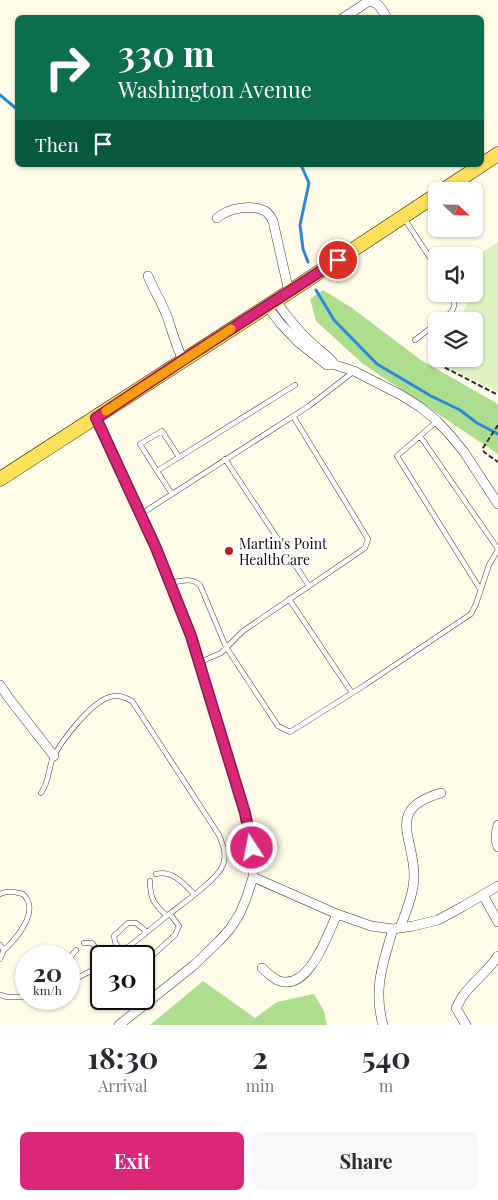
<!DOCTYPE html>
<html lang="en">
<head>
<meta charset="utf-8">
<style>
  :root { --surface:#fff; --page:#f7f7f7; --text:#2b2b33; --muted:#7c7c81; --accent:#db2777 }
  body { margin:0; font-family:"Playfair Display",serif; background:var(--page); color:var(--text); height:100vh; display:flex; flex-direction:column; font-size:19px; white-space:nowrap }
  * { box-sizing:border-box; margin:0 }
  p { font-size:16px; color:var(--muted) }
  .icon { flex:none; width:28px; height:28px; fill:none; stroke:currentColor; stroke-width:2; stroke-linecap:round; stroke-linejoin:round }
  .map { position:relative; height:1025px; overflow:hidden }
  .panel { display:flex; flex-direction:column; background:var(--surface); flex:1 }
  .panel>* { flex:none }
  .banner { position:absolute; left:15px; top:15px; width:469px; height:152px; border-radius:8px; box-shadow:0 1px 4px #0004; background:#0b6e4f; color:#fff; overflow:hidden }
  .needle { width:32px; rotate:112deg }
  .fabs { position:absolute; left:428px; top:182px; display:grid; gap:10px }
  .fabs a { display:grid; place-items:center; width:55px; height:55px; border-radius:8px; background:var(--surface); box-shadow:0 1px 4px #0004; font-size:25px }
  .speed { position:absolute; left:15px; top:945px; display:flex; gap:10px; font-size:25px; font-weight:700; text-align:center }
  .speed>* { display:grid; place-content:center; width:65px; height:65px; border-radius:50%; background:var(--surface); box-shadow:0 1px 4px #0004; line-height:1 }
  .speed small { font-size:12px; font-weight:400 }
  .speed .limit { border:2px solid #111; border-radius:8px; background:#fff; color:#111 }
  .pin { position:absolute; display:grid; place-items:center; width:42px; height:42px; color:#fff; margin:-21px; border:2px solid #fff; border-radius:50%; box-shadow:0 1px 5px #0007 }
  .me { position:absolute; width:55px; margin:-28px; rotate:349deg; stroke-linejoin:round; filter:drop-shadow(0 0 4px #0008) }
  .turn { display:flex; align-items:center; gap:18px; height:105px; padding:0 20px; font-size:22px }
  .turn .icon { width:65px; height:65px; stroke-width:2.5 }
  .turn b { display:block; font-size:35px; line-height:42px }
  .then { display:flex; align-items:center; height:48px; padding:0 20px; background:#0003; gap:10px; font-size:19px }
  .eta { display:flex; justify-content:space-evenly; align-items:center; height:85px; text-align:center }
  .eta b { font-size:30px; font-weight:700; line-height:35px }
  .cta { display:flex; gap:10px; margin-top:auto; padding:10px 20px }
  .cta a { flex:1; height:58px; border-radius:8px; background:var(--accent); color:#fff; font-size:20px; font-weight:700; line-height:58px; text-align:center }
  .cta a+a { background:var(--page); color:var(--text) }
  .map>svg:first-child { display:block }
  .forest { fill:#adde8e }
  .pitch { fill:#dff2c2 }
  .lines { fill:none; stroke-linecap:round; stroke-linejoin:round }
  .stream { stroke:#2a89d8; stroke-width:3 }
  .lane-casing { stroke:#3e3e3e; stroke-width:5.5 }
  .street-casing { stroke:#3e3e3e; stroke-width:10 }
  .primary-casing { stroke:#1c1c1c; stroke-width:15 }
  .path { stroke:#2d2d2d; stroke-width:2; stroke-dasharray:5 2.5; stroke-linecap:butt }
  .lane { stroke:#fff; stroke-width:4.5 }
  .street { stroke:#fff; stroke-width:9 }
  .primary { stroke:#ffe059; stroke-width:14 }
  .route-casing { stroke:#8e194d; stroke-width:12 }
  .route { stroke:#db2777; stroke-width:9 }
  .slow { stroke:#f59e0b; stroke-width:9 }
  .poi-dot { fill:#c51b19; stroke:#fff; stroke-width:2 }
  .labels { text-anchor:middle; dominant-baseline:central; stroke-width:5; stroke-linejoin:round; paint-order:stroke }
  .poi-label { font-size:14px; fill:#0b0b0b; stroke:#fff; text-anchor:start }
</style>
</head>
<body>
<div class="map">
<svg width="498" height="1025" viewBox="0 0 498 1025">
  <rect width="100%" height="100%" fill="#fffce9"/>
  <path class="forest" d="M323,290L352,308L421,360L498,404V454L363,364L316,321L310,299Z
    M203,981L255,1018L277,1002L314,994L324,1011L327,1025H150Z"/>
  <path class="pitch" d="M498,242V392L443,365L441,359H474V321H459L472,294H474L476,286L474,283V258Z"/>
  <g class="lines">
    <path class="stream" d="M0,95L18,110
      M301,165L309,183L300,225L303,249L308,262
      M316,290L334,320L377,364L431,396L460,410L477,423L498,434"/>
    <g class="lane-casing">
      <path id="lane" d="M404,218L436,267
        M440,321C452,313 457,309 453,294
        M415,340L436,324
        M437,421L420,436L498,549
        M420,436L397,456L480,589
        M225,459L309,586
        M157,471L140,444L162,431L179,457
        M172,494L157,471L295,385
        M141,514L309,406L353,372
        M171,583C181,581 191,577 200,585L226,647L278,726L290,732L365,685L471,614L476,604L489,565L498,550
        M289,599L352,693
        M200,662L221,653L243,631L365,548L368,539L293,416
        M41,793C49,782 48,772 52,760C60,742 91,702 110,697C118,694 125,697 132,701L219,835C223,845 227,855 223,865C217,880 182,904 168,915C151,929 134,943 116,956
        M156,874C173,870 184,884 194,894
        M150,881C150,899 154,904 167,916
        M0,894C8,890 15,892 23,894C25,896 27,898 28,901C35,917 15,940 4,950L0,945
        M84,943H92L102,956
        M122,952L115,942L114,936L128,923H136L147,932
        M0,959L4,950
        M69,959L76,950
        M144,963L175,935L179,926L170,914
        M69,982L101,966
        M0,995L7,997H26"/>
    </g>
    <g class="street-casing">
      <path id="street" d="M343,18L369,1C379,2 382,10 387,18
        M217,218C229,208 251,204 265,211C268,213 271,217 273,221L289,292
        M148,276C154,291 163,304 168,319C173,334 176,346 183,360
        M276,301C287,317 300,333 315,346C322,353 330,357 335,365
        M267,306L280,323L298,342L327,365H335L354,371L401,395L420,407L437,421L451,436L464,452L498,504
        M96,418L156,548L191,636L245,813L253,848V877L246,899L239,915L230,929L218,942L193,966L119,1025
        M0,685L8,697L54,756
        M498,825C496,833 495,839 498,847
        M253,877L337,914L371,926L393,929L413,926L438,920L462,907L498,886
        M483,895L498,922
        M400,928C406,911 414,894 414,875C414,837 385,809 441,793
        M262,968C267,973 272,977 277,980C308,994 328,934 337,914
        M383,1025C373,989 383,963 393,929
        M466,1025L456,1008C458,1005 460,1000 462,997C472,982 488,972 498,956"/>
    </g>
    <g class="primary-casing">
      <path id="primary" d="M442,191L498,154
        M0,479L289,292L436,195"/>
    </g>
    <path class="path" d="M436,357L438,364L498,395
      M498,425L483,448L484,452L498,462"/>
    <use href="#lane" class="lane"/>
    <use href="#street" class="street"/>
    <use href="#primary" class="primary"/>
  </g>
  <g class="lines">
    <g class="route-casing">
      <path id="route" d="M252,848L245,813L191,636L156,548L96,418L183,360L338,260"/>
    </g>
    <use href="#route" class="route"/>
    <path class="slow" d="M106,411L231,329"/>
  </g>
  <circle class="poi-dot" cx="229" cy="551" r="5"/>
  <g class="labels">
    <g class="poi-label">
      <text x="239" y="543">Martin's Point<tspan x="239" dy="16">HealthCare</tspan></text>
    </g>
  </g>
</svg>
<div class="fabs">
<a><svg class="needle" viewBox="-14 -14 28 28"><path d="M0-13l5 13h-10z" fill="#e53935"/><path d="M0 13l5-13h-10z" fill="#7c7c81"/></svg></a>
<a><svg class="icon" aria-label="sound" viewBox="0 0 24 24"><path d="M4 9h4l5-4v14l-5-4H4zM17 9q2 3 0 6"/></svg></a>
<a><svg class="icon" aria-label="layers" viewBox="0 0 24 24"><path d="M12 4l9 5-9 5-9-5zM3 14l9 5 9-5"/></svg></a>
</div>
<div class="speed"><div>20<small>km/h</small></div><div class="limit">30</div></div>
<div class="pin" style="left:338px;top:260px;background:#d93025"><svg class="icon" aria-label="arrive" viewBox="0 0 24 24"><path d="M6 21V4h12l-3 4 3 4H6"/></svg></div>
<svg class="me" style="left:252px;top:848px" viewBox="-20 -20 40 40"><circle r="17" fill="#db2777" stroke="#fff" stroke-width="3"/><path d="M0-11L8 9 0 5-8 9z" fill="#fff"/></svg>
<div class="banner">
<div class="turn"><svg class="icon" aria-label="right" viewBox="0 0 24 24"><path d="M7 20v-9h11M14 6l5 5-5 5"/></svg><div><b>330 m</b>Washington Avenue</div></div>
<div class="then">Then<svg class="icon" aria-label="arrive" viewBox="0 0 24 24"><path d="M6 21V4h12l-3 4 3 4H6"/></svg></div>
</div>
</div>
<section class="panel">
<div class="eta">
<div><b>18:30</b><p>Arrival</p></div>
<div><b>2</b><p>min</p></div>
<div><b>540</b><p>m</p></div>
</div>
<div class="cta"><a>Exit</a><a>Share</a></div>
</section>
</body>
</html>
